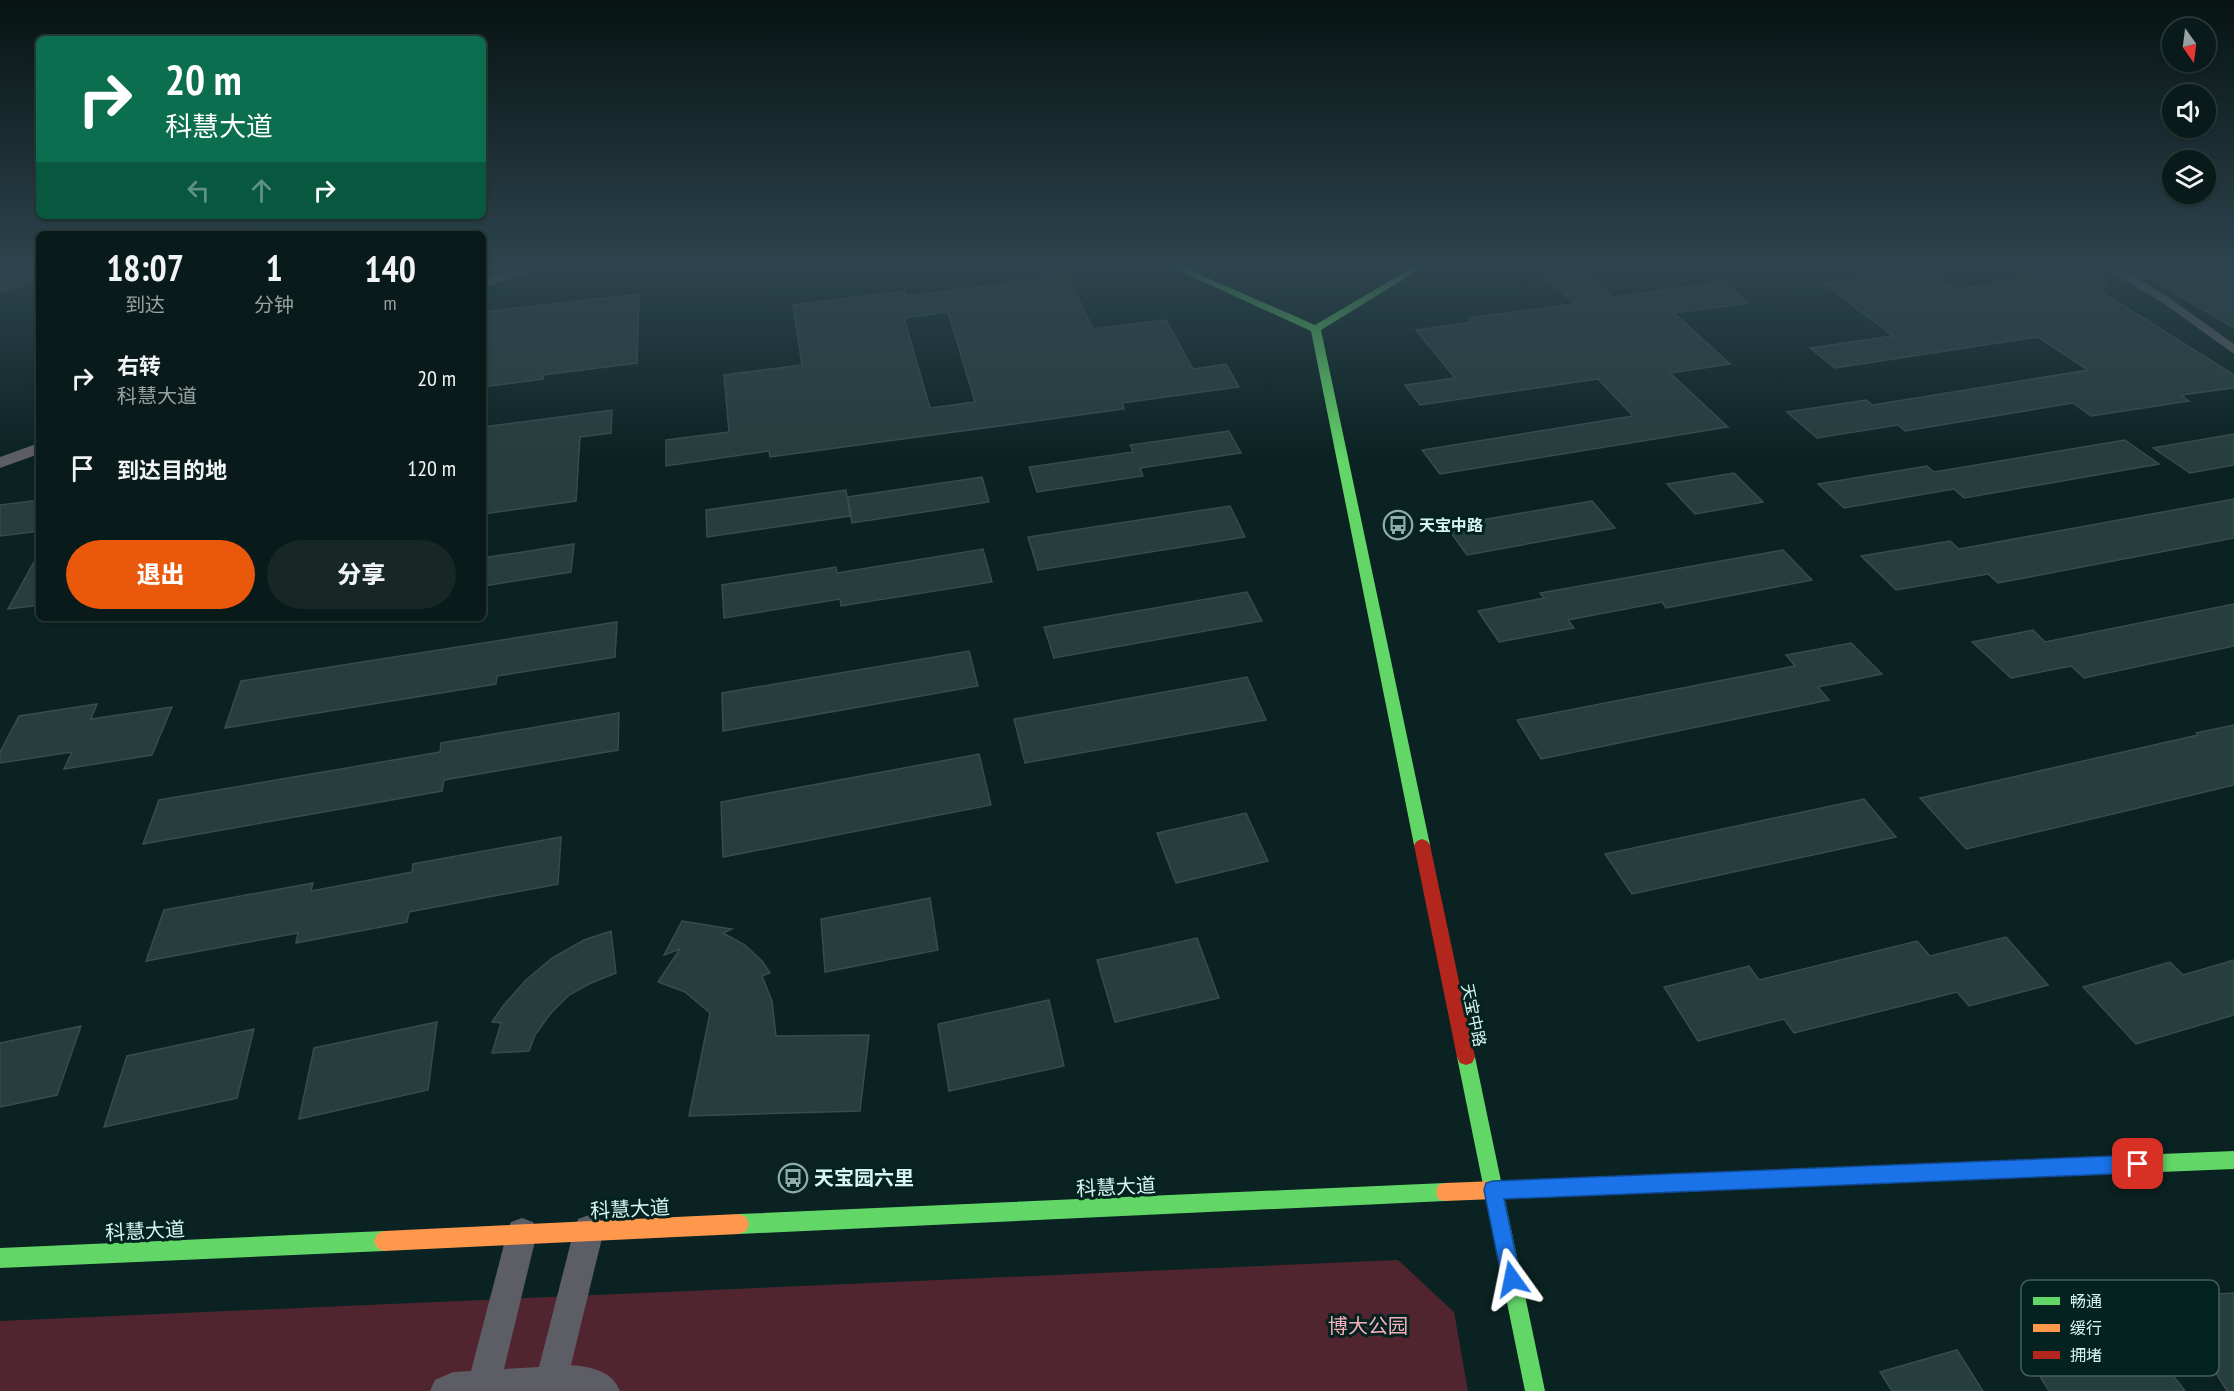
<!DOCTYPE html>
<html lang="zh">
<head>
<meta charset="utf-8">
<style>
  :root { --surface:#081a19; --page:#162726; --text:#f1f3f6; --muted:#98a1a2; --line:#293838; --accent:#ea580c }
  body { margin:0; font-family:"PT Sans Narrow","Noto Sans SC",sans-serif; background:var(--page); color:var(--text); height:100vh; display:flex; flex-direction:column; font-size:22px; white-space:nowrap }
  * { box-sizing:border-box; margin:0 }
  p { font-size:20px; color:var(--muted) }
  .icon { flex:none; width:33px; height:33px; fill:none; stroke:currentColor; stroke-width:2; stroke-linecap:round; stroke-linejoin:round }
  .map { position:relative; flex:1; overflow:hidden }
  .drawer { position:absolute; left:36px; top:231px; width:450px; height:390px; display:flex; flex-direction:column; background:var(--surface); border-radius:9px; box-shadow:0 2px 4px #0004,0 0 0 2px var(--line) }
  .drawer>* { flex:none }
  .guide { position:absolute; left:36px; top:36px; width:450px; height:183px; border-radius:9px; box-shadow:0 2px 4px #0004,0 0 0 2px var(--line); background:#0b6e4f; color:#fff; overflow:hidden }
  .needle { width:39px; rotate:166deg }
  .controls { position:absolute; left:2162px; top:18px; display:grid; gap:12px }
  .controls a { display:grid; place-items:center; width:54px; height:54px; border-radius:50%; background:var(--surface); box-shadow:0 2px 4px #0004,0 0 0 2px var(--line); font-size:30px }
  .pin { position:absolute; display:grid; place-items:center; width:51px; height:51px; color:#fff; margin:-26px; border-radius:12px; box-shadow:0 3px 9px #0006 }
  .me { position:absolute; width:66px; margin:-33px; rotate:348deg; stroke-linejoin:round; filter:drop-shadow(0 0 4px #0008) }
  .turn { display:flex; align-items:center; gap:21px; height:126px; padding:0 30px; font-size:27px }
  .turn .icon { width:78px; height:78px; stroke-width:2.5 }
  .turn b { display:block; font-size:42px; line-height:51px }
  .lanes { display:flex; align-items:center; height:57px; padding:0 30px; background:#0003; justify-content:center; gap:30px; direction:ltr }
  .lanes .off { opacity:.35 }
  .eta { display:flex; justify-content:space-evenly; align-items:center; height:102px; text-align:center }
  .eta b { font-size:36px; font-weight:800; line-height:42px }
  .cta { display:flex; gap:12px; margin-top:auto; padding:12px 30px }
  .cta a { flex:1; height:69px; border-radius:36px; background:var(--accent); color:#fff; font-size:24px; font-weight:800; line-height:69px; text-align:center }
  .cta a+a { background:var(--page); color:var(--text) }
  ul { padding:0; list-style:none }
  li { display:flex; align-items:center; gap:18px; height:90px; padding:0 30px }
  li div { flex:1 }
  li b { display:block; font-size:22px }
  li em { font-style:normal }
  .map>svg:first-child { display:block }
  .green { fill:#51252f }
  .building { fill:#273e3e; stroke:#364c4d; stroke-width:1.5; fill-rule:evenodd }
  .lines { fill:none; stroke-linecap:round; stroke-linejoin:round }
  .lane { stroke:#5d5d65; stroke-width:8 }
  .street { fill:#5d5d65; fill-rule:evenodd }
  .fast { fill:#63d668; fill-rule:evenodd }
  .slow { fill:#ff974d; fill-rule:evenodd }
  .jam { fill:#b3261e; fill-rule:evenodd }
  .route { fill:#1a73e8; stroke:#114b97; stroke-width:1.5 }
  .labels { text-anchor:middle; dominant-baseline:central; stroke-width:6; stroke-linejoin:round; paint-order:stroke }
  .poi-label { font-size:16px; font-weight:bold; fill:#d8f5f2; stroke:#032220; text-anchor:start }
  .street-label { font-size:16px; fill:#d8f5f2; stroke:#032220 }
  .near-poi-label { font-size:20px; font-weight:bold; fill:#d8f5f2; stroke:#032220; text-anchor:start }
  .near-street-label { font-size:20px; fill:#d8f5f2; stroke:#032220 }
  .near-park-label { font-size:20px; fill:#f7b0bb; stroke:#032220 }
  .key { fill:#032220; stroke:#43615f; stroke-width:1.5 }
  .key-label { font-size:16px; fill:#d8f5f2 }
</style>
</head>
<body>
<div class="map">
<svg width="2234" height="1391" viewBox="0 0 2234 1391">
  <rect width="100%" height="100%" fill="#0a2221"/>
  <path class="green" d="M1398,1260L1454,1312L1468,1391H0V1321Z"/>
  <path class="building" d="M0,266H39V280L0,292Z
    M1535,266H1579L1612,297L1724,282L1749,303L1674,313L1730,364L1670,373L1728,427L1440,474L1422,450L1633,416L1598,379L1420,405L1405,385L1455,378L1416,330L1473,322L1469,318L1574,304Z
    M1879,266H1920L1955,289L2032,278L2025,273L2083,266L2108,281L2102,292L2234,375V388L2181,395L2189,401L2091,416L2073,403L1905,431L1898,425L1817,438L1787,412L1866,400L1873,405L2088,370L2038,337L1835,368L1810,348L1893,336L1824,284L1892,275Z
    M2128,266H2214L2234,277V328Z
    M1068,276L1093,329L1166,320L1193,369L1226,364L1239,387L1122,403L1124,409L770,457L769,451L666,466V440L729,432L724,375L802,365L793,305L904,291L906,296ZM948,312L975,402L930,408L904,318Z
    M639,294L637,363L543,375V379L483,387V312Z
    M612,410L611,433L580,437L576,501L483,514V427Z
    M1229,431L1241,453L1140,468L1143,476L1037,492L1029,467L1133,452L1130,445Z
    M2234,434V465L2190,473L2153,448Z
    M2125,440L2159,464L1964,498L1954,489L1844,508L1818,484L1927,466L1934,472Z
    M1734,473L1763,502L1695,514L1667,484Z
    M982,477L989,502L852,523L848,497Z
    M846,490L850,516L707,537L706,510Z
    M2234,499V538L1998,583L1988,574L1896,590L1861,556L1950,541L1959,549Z
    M39,500V531L0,536V505Z
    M1592,501L1615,528L1467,555L1446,526Z
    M1230,506L1245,537L1038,570L1028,537Z
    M574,544L571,572L483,586V558Z
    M983,549L992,582L841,606L840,599L724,618L722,585L836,567L837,573Z
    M1783,550L1812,580L1666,608L1662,602L1568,620L1574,628L1499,642L1478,611L1544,598L1540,593Z
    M39,553V605L8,609Z
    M1247,592L1262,621L1054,658L1044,627Z
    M2234,604V646L2084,678L2071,666L2011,678L1972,642L2033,630L2045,642Z
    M617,622L615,657L497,676L496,684L225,728L241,681Z
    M1851,643L1882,674L1818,687L1829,700L1541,759L1517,720L1795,666L1786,655Z
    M969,651L978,686L723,731L722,693Z
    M1247,677L1266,720L1025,763L1014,719Z
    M97,704L91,719L172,707L152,755L64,769L72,752L0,763V752L19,716Z
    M619,713L618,750L444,780L442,791L143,844L159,800L440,752L441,743Z
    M2234,725V785L1966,849L1920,798L2198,735L2196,733Z
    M979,754L991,805L723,857L721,802Z
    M1864,799L1896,837L1632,894L1605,854Z
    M1246,813L1268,861L1176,883L1157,833Z
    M561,837L558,884L409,912L407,922L296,943L298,933L146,961L164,910L313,883L311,891L412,872L413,864Z
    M930,898L938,950L825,972L821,919Z
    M682,921L732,929L723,933L745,945L762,961L770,973L762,976L772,1001L776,1036L869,1035L860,1111L689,1116L710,1013L685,992L658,982L680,949L664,955Z
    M611,931L616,973L591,983L569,995L551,1013L535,1035L529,1051L492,1053L501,1023L492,1022L503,1006L526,980L552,958L584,940Z
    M2006,937L2048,985L1969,1006L1957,992L1794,1033L1784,1019L1698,1041L1664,987L1749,966L1759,980L1917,941L1930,956Z
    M1197,938L1219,998L1115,1022L1097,960Z
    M2234,960V1015L2136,1044L2083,987L2170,962L2183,975Z
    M1049,1000L1064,1066L949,1091L938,1024Z
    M437,1022L428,1090L299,1119L314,1048Z
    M81,1026L57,1095L0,1107V1043Z
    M254,1029L237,1098L104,1127L127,1056Z
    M2234,1293V1391H2227L2169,1297Z
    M2086,1302L2104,1326L2139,1345L2147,1342L2185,1391H2049L2033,1365L2053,1358L2031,1327L2066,1316L2060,1309Z
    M1957,1350L1983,1391H1892L1880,1372Z"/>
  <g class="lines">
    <path class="lane" d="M2109,266L2167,301L2234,349"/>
    <path class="street" d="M519,266H538L536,269L483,288V279Z
      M39,443V454L0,468V457Z
      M589,1215L600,1219L604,1230L571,1365C592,1367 612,1371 620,1391H430L435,1380L453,1372L471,1371L507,1233L511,1222L522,1218L533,1222L537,1233L504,1369L539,1367L574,1230L578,1219Z"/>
    <path class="fast" d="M1169,266H1180L1315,325L1415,266H1425L1321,330L1430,845L1427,849L1422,851L1417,849L1414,845L1311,331Z
      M1466,1049L1472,1051L1475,1057L1545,1391H1525L1457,1057L1460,1051Z
      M2234,1151V1169L1695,1191L1688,1189L1686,1182L1688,1175L1695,1173Z
      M1445,1183L1452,1185L1454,1192L1452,1199L1445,1201L739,1234L732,1231L729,1224L732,1217L739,1214Z
      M384,1231L391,1234L394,1241L391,1248L384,1251L0,1268V1248Z"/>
    <path class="slow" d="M1695,1173L1702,1175L1704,1182L1702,1189L1695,1191L1445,1201L1438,1199L1436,1192L1438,1185L1445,1183Z
      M739,1214L746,1217L749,1224L746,1231L739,1234L384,1251L377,1248L374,1241L377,1234L384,1231Z"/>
    <path class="jam" d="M1422,839L1427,841L1430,845L1475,1057L1472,1063L1466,1065L1460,1063L1457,1057L1414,845L1417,841Z"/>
  </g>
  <linearGradient id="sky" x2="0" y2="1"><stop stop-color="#061312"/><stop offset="0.58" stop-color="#2d444e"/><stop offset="1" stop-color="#2d444e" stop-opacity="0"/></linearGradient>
  <rect width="2234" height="460" fill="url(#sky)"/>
  <path class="route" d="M2138,1155L2145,1157L2148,1164L2145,1170L2138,1173L1504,1199L1521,1279L1519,1286L1512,1289L1505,1286L1502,1279L1484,1190L1486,1183L1493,1181Z"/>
  <defs>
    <g id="bus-ring" transform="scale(1.5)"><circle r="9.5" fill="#032220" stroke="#90aba9" stroke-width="1.5"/><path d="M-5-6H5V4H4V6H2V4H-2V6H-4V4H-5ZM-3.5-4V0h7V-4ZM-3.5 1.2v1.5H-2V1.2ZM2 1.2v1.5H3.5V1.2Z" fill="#90aba9"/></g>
  </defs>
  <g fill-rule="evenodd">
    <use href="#bus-ring" x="1398" y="525"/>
    <use href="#bus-ring" x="793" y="1178"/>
  </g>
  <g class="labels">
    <g class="poi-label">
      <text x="1419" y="525">天宝中路</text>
    </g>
    <g class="street-label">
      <text transform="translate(1474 1015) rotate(78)">天宝中路</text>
    </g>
    <g class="near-poi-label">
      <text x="814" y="1178">天宝园六里</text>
    </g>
    <g class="near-street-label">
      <text transform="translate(1116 1187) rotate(-3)">科慧大道</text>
      <text transform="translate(630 1209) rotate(-3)">科慧大道</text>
      <text transform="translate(145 1231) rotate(-3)">科慧大道</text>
    </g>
    <g class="near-park-label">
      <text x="1368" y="1326">博大公园</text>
    </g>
  </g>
  <rect x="2021" y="1280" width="198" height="96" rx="9" class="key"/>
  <rect x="2033" y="1297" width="27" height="8" fill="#63d668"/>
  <rect x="2033" y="1324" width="27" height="8" fill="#ff974d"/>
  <rect x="2033" y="1351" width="27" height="8" fill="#b3261e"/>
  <g class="key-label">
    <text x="2070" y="1307">畅通</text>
    <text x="2070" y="1334">缓行</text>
    <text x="2070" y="1361">拥堵</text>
  </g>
</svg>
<div class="controls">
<a><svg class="needle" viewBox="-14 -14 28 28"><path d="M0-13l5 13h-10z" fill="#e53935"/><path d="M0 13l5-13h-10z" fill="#98a1a2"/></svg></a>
<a><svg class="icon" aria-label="sound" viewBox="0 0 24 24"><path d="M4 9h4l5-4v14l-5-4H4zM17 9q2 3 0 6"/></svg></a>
<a><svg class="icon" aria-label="layers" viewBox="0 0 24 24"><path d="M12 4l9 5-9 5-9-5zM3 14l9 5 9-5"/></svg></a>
</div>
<div class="pin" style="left:2138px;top:1164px;background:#d93025"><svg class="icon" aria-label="arrive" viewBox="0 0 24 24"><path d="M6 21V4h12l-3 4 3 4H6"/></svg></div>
<svg class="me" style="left:1512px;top:1279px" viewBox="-20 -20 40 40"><path d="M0-17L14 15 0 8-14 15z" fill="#1a73e8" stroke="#fff" stroke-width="4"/></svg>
<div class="guide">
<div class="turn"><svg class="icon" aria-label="right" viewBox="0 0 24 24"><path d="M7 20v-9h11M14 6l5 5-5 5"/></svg><div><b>20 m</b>科慧大道</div></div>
<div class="lanes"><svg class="icon off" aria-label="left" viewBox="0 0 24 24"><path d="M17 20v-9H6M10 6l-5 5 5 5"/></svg><svg class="icon off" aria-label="ahead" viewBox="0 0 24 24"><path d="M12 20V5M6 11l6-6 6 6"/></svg><svg class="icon" aria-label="right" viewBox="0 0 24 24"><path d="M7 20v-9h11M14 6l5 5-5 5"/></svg></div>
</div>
<section class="drawer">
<div class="eta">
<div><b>18:07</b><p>到达</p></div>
<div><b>1</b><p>分钟</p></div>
<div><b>140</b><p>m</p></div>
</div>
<ul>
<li><svg class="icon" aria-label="right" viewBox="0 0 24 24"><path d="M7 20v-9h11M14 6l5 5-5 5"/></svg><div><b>右转</b><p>科慧大道</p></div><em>20 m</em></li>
<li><svg class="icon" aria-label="arrive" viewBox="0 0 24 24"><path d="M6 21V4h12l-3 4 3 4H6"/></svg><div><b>到达目的地</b></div><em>120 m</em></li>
</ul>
<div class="cta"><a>退出</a><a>分享</a></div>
</section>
</div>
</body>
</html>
